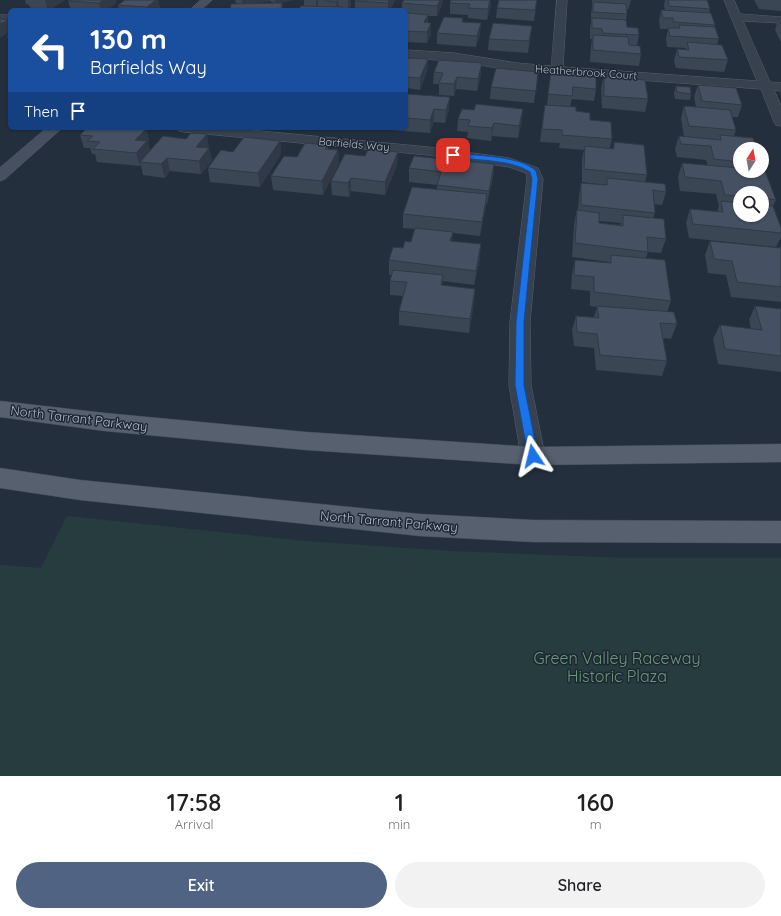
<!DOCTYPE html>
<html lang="en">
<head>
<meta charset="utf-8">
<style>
  :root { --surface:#fff; --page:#f2f2f2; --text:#202124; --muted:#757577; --accent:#506383 }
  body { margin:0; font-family:Quicksand,sans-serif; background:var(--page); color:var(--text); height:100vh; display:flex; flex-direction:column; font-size:15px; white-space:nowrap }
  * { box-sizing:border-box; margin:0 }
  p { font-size:13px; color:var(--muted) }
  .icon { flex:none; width:22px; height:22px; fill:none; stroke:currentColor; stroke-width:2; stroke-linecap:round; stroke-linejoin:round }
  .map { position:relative; height:776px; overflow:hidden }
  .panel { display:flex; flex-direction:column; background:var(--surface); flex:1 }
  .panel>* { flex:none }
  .guide { position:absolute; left:8px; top:8px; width:400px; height:122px; border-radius:6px; box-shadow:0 1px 3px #0004; background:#1a4fa0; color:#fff; overflow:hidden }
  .needle { width:26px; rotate:11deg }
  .controls { position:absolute; left:733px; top:142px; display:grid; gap:8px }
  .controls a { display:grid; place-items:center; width:36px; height:36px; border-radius:50%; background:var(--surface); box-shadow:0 1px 3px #0004; font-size:20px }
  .pin { position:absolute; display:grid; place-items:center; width:34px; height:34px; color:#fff; margin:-17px; border-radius:8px; box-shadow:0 2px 6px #0006 }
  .me { position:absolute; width:44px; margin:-22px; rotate:350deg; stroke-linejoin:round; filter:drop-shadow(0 0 3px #0008) }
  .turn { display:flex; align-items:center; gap:14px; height:84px; padding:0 16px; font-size:18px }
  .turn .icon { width:52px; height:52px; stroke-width:2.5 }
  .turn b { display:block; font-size:28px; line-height:34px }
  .then { display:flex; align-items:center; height:38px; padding:0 16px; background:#0003; gap:8px; font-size:15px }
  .eta { display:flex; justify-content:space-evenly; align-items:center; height:68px; text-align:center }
  .eta b { font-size:24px; font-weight:600; line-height:28px }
  .cta { display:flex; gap:8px; margin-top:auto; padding:8px 16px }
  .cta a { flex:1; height:46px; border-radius:24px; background:var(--accent); color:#fff; font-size:16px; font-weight:600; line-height:46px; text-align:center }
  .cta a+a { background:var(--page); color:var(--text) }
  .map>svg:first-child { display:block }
  .green { fill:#263c3f }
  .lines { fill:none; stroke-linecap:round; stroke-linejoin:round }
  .street-casing { stroke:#565f6c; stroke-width:1 }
  .secondary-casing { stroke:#565f6c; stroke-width:1 }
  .primary-casing { stroke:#414a57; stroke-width:1 }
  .street { fill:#38414e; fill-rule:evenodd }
  .secondary { fill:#465061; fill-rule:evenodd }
  .primary { fill:#56606e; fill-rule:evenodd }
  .wall { fill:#3b4654; fill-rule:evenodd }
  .shaded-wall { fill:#303945 }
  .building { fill:#455162; stroke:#303945 }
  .route { fill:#1a73e8; stroke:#114b97 }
  .labels { text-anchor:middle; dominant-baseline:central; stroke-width:3; stroke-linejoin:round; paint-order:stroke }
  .far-street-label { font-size:11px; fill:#b4bcc9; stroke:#1d2633 }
  .street-label { font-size:13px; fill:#b4bcc9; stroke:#1d2633 }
  .near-park-label { font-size:16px; fill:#6b9a76; stroke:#1d2633 }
</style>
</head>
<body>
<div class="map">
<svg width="781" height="776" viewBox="0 0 781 776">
  <rect width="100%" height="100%" fill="#242f3e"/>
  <path class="green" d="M67,516L306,541L450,551L627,558H781V776H0V565L41,568Z"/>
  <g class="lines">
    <g class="street-casing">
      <path id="street" d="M557,0H567L563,67L757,81L724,0H734L740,14L781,17V23L743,21L770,82L781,83V91L774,90L781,106V126L776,125L774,122L761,89L517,71L454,61L406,58V50L454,53L517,63L551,66Z
        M0,15H10V21H0Z
        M177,128H229L428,147L509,158L538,168L543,179L530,322L531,385L545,456L542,463L533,465L524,463L521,456L509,385L510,322L527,179L526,173L509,167L428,155L184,132L179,131Z"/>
    </g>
    <g class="secondary-casing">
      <path id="secondary" d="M201,0H212L201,10H190Z
        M47,128H62L5,179L0,181V168Z"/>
    </g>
    <g class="primary-casing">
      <path id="primary" d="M0,401L105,413L306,432L533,447L781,444V462L533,465L306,450L105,431L0,417Z
        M0,468L80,480L420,514L533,520L781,521V543L533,542L420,536L80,500L0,488Z"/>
    </g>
    <use href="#street" class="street"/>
    <use href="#secondary" class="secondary"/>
    <use href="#primary" class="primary"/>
  </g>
  <path class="wall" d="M25,0H65L49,10L31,9L29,5L26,4Z
    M70,0H116V3L107,10H71L68,1Z
    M125,0H158L160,9L159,10H119L118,5Z
    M235,0H293L280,3H282L283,10H230L231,4H237L236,3ZM270,1L274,3H260Z
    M304,0H350L351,6L348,10L304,6Z
    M395,0L390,10H355V1Z
    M451,0H491V5L487,20L468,18V15L450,14V3Z
    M537,0L534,21L496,18L497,8Z
    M592,0H631L628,10H627V14L626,20L627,27L639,35L637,46L641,54L639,66L590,62L591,46L592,39H590V28L591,23V13L592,8Z
    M665,0H707L710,9L709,13L715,25L714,27L719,39L717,44L728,60L724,72L676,68L674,61L677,49L685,50L686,48L667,47L666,39L668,29H660L659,21L661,10H665L664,6Z
    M754,0H781V11L759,9Z
    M443,2L437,16H428V23H431V34L427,43L406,42V17L408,14H406V10H402V3Z
    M463,18V22L480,34L476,47L437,44V33Z
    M778,19H781V42L775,30Z
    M532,26L528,53L488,50L489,39Z
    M10,34V45L7,36Z
    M406,58L428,59L427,71L420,90L406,88Z
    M434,72L481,75L477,91L456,89L454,96L439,95V84H433Z
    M538,72L534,103L490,99L491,87Z
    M551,72L596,89L594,101L572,99L570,107L576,111L590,120L612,139L610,148H613L614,142L647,175L645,182L666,192L662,205L654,204L655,213L653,218L666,239L661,253L648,252L646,258L671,301L667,312L677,324L671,339L663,338L667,361L662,376L596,370L594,348L574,346L572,330L576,316L594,317L597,307L590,306V291L571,289L572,274L575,260L608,263L609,262L572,257L574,224L577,210H578L579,196L581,183L605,185L582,182V159L584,150L559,148L560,143L540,142L543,117L545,105H547ZM599,221L621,223L620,225L599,223Z
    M604,76L648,99L645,112L602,108L601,88Z
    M698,85L742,105L738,117H732L736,130L734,136L740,149V171L776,200L773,206L781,228V237L776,247L689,238L686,223L690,209L717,212L719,206L716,194L680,191L678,177L682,163L708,166L706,160L677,157L675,149L679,136L684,137L681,118L684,106L696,107L694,97ZM740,193H762V215H740Z
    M676,86L691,94L690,100L675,99L674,93Z
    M406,94L449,110L445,123L434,122L430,133L390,130V128H406Z
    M458,119L522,121L518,138L492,136L491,141L467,138L468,132L457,131Z
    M146,129L149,141L148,143L150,151L209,147V148L212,161L201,174L170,171L165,178L143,175L141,165L140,166L97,162L95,154H92L90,148H84L80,135Z
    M280,141L281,154L260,187L210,182L208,168L233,152Z
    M328,145V149L338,150L339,163L323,195L273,190L271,176L297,157Z
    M494,164L493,178L487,204H486L480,236L453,233L452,241L480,259L474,285L443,281L442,285L475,289L474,303L469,333L399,325V311L403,296L390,295V281L391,275H389V260L411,242L415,229L403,228V214L437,189V185L409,182V168Z
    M397,165L385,195L351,191L349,197L332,195L331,181Z
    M710,241L781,248V302L731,297L726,275L708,273L705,255Z
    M755,306L781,309V372L718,364L713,339L720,325L751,329L749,320Z"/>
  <path class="shaded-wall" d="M45,0H65L49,10H48Z
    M104,0H116V3L107,10H101L99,3Z
    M156,0H158L160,9L159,10H148L147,7Z
    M242,0H270V1L243,7Z
    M275,0H293L276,4Z
    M316,0H318V8L316,10Z
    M338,0L339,9L337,10L336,2Z
    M348,0H350L351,6L348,10Z
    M389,0H395L390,10H388V3Z
    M440,0H443V2L437,16V6Z
    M490,0H491V5L487,20L488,9Z
    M428,15L427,25L424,22Z
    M8,20L10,26V31L0,38V24Z
    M431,23V34L427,43V32Z
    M481,23L480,34L476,47L477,36Z
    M428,59L427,71L420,90V78Z
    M482,63L481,75L477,91L478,79Z
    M457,77L456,89L454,96V84Z
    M450,97L449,110L445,123L446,110Z
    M434,109V122L430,133V120Z
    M523,109L522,121L518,138L519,126Z
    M494,123L492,136L491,141L492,128Z
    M146,129L149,141L148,143L151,154L140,162L141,165L140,166L136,153L135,140Z
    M207,134L209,147L199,160L196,147Z
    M280,141L281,154L260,187L258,173Z
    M209,148L212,161L201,174L199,161Z
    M338,150L339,163L323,195L322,181Z
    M398,152L397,165L385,195V182Z
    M167,158L170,171L165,178L161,164Z
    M494,164L493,178L487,204L489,191Z
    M351,178V191L349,197L348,183Z
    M487,194L486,208L480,236L482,222Z
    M453,232L452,246L450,241Z
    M481,244L480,259L474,285L476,271Z
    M475,289L474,303L469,333L470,319Z"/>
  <path class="building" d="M70,0H104L99,3L68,1Z
    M125,0H156L147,7L118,5Z
    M326,0H338L336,2L325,1Z
    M355,0H389L388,3L355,1Z
    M404,0H440L437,6L402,3Z
    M451,0H490L488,9L468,8L470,4L450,3Z
    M499,0H537L535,10L497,8Z
    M668,0H707L710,9L669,6Z
    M593,2L626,4L627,14L593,12Z
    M282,3L281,10H230L231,4Z
    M301,6L343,7L341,10H298Z
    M661,10L711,13L715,25L674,22L673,18H663Z
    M408,13L428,15L424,22L431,23L427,32L406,31V17Z
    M444,17L463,18L462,22L481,23L477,36L437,33Z
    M592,18L626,20L627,27L638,28L639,35L603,33L602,29L592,28Z
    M0,19L8,20L0,24Z
    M778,19H781V24Z
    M493,23L532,26L529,41L489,39Z
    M679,25L715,27L719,39L670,36L668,28H680Z
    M593,35L628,37L629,45L640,46L641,54L593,50Z
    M687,42L722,45L728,60L679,57L677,49L689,50Z
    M406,58L428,59L420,78L406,77Z
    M439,60L482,63L478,79L457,77L454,84L439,83L443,73L434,72Z
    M496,68L538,72L536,91L491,87Z
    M551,72L596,76V89L573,87L572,96L548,94Z
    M604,76L645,80L648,99L604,96Z
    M698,85L736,88L742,105L702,101Z
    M676,86L690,87L691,94L677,92Z
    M406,94L450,97L446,110L434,109L430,120L406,118Z
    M476,104L523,109L519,126L494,123L492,128L468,126L470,120L458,119L462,109L474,110Z
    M545,105L576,107V111L590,113V120L611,122L612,139L562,135V130L542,129Z
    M684,106L730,110L736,130L689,126Z
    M87,128H139L146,129L135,140L147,141L136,153L93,149L100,142L87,141L93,136L80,135Z
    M191,133L207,134L196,147L209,148L199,161L167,158L161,164L140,162L163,136L186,139Z
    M720,135L753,138L757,149H740V162L714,159L711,146L681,144L679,136L721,140Z
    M244,137L280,141L258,173L208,168L221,150L233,152Z
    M614,142L644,145L647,175L584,169L585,146L614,149Z
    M305,143L328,145L325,149L338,150L322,181L271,176L284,156L297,157Z
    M368,149L398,152L385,182L351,178L348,183L331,181L345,154L365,156Z
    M414,156L494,164L489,191L437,185L441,172L409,168Z
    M682,163L740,168V171H765L776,200L762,198V193H740V196L725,195L721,181L685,177Z
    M607,178L665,184L666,192L653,190L655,213L581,205V183L607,185Z
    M412,187L487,194L482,222L403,214Z
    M721,201L740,203V215H762V205L773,206L781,228V233L693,224L690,209L723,212Z
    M577,210L599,213V223L623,226V215L664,219L666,239L647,237L648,252L575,243Z
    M415,228L453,232L450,241L481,244L476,271L389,260L393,247L403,248L405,241L411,242Z
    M710,241L781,248V287L737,282L732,261L714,259Z
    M611,255L665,260L671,301L594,292V277L574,275L575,260L611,263Z
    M393,270L443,275L441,285L475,289L470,319L399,311L407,282L390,281Z
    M597,306L674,312L677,324L660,323L667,361L600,355L597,334L577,332L576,316L599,318Z
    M755,306L781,309V356L725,349L720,325L762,330Z"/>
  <path class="route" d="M453,153C475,156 520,155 536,171L538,179L524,322V385L538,456L533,460L528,456L515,385L516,322L532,179L530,172C507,158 477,162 451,156L450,155Z"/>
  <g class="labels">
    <g class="far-street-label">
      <text transform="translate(586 72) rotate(4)">Heatherbrook Court</text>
      <text transform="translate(354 144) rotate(5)">Barfields Way</text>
    </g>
    <g class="street-label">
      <text transform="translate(79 418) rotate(7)">North Tarrant Parkway</text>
      <text transform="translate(389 521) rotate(5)">North Tarrant Parkway</text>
    </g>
    <g class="near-park-label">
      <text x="617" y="658">Green Valley Raceway<tspan x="617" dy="18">Historic Plaza</tspan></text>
    </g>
  </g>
</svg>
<div class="controls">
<a><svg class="needle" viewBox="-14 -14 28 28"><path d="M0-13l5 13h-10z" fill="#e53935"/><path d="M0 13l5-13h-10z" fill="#757577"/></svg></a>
<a><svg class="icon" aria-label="search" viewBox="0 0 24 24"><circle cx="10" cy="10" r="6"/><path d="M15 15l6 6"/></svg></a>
</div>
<div class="pin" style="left:453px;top:155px;background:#d93025"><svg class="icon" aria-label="arrive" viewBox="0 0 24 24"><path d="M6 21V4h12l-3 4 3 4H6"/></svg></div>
<svg class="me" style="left:533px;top:456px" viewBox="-20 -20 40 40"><path d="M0-17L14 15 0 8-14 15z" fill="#1a73e8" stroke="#fff" stroke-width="4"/></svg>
<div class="guide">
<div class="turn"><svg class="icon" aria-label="left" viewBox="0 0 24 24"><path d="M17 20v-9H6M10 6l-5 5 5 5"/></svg><div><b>130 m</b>Barfields Way</div></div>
<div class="then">Then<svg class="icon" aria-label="arrive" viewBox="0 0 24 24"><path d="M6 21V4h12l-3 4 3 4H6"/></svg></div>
</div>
</div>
<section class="panel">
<div class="eta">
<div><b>17:58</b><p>Arrival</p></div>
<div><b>1</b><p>min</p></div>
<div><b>160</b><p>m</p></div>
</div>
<div class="cta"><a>Exit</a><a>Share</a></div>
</section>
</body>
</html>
